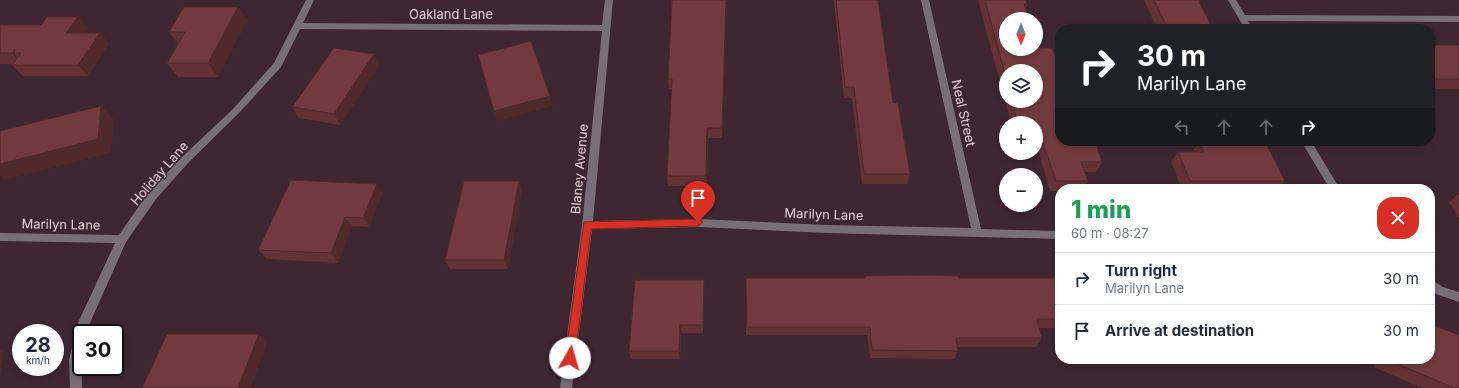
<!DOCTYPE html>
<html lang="en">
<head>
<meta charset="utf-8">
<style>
  :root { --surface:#fff; --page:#f6f6f7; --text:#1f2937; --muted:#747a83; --line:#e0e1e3 }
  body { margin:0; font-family:Inter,sans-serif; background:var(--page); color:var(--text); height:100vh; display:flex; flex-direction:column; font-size:15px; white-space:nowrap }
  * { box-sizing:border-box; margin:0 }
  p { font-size:13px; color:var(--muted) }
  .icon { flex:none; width:22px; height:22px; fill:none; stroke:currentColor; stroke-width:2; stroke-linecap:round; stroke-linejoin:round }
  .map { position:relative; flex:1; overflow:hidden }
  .side { position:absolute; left:1055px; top:184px; width:380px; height:180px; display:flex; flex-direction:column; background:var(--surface); border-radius:16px; box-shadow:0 2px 6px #0003 }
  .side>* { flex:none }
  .hud { position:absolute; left:1055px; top:24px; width:380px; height:122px; border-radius:16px; box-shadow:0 2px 6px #0003; background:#202124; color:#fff; overflow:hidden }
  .needle { width:26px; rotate:180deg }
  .tools { position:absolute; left:999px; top:12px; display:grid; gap:8px }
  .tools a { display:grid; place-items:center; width:44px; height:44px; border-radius:50%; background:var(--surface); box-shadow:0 2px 6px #0003; font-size:20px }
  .speed { position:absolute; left:12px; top:324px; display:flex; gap:8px; font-size:20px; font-weight:700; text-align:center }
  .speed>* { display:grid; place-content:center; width:52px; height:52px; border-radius:50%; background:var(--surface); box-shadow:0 2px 6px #0003; line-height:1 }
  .speed small { font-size:10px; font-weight:400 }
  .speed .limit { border:2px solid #111; border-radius:6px; background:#fff; color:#111 }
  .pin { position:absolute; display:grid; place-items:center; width:34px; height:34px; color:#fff; margin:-41px -17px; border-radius:50% 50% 50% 0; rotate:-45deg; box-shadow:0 0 4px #0007 }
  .pin .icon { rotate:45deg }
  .me { position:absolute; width:44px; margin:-22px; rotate:7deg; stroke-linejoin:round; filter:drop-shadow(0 0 3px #0008) }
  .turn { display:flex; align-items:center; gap:14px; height:84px; padding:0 16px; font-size:18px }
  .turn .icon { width:52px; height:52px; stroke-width:2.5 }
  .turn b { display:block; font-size:28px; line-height:34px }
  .lanes { display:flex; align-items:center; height:38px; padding:0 16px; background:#0003; justify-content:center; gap:20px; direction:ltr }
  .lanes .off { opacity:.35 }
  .round { display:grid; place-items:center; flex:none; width:42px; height:42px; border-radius:16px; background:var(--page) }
  .head { display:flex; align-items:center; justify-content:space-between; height:68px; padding:0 16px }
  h1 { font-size:24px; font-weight:800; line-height:30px; color:#1e9e55 }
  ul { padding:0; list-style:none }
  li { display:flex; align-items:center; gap:12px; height:52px; padding:0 16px; border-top:1px solid var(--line) }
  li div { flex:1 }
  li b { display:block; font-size:15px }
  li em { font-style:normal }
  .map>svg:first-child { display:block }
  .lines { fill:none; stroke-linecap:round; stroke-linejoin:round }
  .minor { fill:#776e76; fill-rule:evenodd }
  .wall { fill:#623235; fill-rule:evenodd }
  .shaded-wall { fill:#50292b }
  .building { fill:#723a3e; stroke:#50292b }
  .route { fill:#d93025; stroke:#8d1f18 }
  .labels { text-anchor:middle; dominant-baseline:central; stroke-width:3; stroke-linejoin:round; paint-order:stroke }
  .street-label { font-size:13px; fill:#e0d0d6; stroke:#3e2731 }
</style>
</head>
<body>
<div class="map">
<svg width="1459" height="388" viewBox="0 0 1459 388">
  <rect width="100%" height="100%" fill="#3e2731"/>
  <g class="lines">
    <path class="minor" d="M306,0H314L303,23L602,25L605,0H613L593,221L698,219L827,225L971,228L921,0H929L981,229L1060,231V239L827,233L698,227L592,229L572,388H560L582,225L602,31L300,29L281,67L239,113L188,163L156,199L126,242L89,325L87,333H81L82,388H70L69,360L77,325L115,243L0,241V233L119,235L148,193L182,157L233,109L274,63Z
      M1228,0H1236L1245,15L1459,16V22L1248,21L1253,29H1245Z
      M1301,141H1311L1340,189H1330Z
      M1430,279L1443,287L1459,292V302L1436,294L1430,290Z"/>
  </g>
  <path class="wall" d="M672,0H727L722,138H708L707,186H668L667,176L672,89H669L668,79Z
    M834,0H878L893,103L910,174L907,184H862L852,98H844Z
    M978,0H1026L1027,4L1026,8L1060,141L1102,162L1096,172H1085L1088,181L1083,189H1060V191H1050L1039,153H1036V123H1011ZM1006,71L1036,101H1006Z
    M1144,0H1198L1213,29H1157Z
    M238,7L247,21L218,77H178L167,63L178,44L169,32Z
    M78,17L87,27L83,33L109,43L88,76H23L12,65L13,64H0V25H41Z
    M1430,45H1459V89H1430Z
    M379,65L340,125L299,118L292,107Z
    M1211,141H1265L1285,181L1278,189H1182L1171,162L1178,152H1192L1199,142H1212Z
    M377,184L382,193L369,227L352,226L338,263L267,259L258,250Z
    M522,190L508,269H450L445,260Z
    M1459,194V218L1449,202Z
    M865,276L959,278H1060V328H1040L1042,338L1036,347H957L958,351L954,359L870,358L867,335H746V278H864Z
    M704,289L703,333H681L680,359H631L629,351Z
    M1243,359H1354L1352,360H1243Z
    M1375,359H1430L1459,388H1422L1374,367Z"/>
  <path class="shaded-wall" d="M726,0H727L722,138V128Z
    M238,7L247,21L218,77L208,63Z
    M78,17L87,27L76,43L66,33Z
    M100,33L109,43L88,76L78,65Z
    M15,49L14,53L23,63L22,64L12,53Z
    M374,54L379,65L340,125L334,114Z
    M550,96L553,106L497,121L494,111Z
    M101,106L114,120L111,153L4,180L0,176V164Z
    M707,128L708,138L707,186L706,176Z
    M519,181L522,190L508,269L504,260Z
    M377,184L382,193L369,227L363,218Z
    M345,217L352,226L338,263L331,253Z
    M680,325L681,333L680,359L679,351Z
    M259,334L267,342L251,388H238Z
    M0,348L4,351L0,377Z"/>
  <path class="building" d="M672,0H726L722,128H707L706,176H667L672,79H668Z
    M836,0H878L893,103H898L910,174H864L854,87H845Z
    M985,0H1026L1027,4H1024L1029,19H1006V49H1036V39L1039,48H1052L1060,70V141H1095L1102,162H1081L1088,181H1056L1043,143H1036V123H1018L1012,101H1036V71H1006V78Z
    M1154,0H1198L1213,29H1168Z
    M184,7H238L208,63H167L185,32H169Z
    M47,17H78L66,33H100L78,65H12L21,53H14L15,49L12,53H0V25H41Z
    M531,41L550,96L494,111L478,55Z
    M1430,45H1459V79H1430Z
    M334,48L374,54L334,114L292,107Z
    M101,106L98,139L0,164V131Z
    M1224,141H1265L1285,181H1190L1178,152H1204L1199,142H1224Z
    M291,180L377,184L363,218L345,217L331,253L258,250Z
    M464,181H519L504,260H445Z
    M924,275L958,276L959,278H1060V319H1037L1042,338H956L958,351L872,350L870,327H747L746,278H865V276Z
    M635,280H704L703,325H680L679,351H629Z
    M1430,324L1459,335V388H1454L1386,359H1430Z
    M167,334H259L238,388H142Z"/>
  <path class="route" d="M698,219L703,222L698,226L591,229L575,358L574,362L570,363L566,362L565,358L584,222Z"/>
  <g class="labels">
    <g class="street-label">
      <text x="451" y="14">Oakland Lane</text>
      <text transform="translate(964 113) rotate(77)">Neal Street</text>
      <text transform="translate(579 169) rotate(-85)">Blaney Avenue</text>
      <text transform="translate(159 173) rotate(-49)">Holiday Lane</text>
      <text transform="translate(824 214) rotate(2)">Marilyn Lane</text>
      <text transform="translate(61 224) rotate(1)">Marilyn Lane</text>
    </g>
  </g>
</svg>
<div class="tools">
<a><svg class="needle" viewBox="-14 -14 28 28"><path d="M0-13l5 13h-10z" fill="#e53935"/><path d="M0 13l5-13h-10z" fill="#747a83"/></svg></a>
<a><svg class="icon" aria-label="layers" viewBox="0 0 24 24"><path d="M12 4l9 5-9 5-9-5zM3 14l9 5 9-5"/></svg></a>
<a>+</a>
<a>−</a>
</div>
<div class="speed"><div>28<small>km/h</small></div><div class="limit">30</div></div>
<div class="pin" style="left:698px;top:222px;background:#d93025"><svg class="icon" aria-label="arrive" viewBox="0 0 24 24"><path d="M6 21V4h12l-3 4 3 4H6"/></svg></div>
<svg class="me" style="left:570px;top:358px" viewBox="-20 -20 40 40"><circle r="19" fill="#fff"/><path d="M0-13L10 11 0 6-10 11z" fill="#d93025"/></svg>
<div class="hud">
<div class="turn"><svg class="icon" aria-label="right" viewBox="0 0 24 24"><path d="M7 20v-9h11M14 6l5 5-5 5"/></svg><div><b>30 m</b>Marilyn Lane</div></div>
<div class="lanes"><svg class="icon off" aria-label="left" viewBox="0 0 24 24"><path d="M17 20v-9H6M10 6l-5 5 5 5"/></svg><svg class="icon off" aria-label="ahead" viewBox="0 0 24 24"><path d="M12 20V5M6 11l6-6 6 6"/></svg><svg class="icon off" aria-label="ahead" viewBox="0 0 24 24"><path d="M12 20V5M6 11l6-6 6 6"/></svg><svg class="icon" aria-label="right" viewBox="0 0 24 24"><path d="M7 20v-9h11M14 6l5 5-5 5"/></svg></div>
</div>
<section class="side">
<div class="head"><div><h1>1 min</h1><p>60 m · 08:27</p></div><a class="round" style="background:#d93025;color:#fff"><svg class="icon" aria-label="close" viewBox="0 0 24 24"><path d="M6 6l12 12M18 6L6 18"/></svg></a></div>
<ul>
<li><svg class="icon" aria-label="right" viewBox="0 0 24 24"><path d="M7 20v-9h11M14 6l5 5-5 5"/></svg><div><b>Turn right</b><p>Marilyn Lane</p></div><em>30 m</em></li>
<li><svg class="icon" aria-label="arrive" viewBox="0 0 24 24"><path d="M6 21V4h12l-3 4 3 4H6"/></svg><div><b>Arrive at destination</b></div><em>30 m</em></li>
</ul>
</section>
</div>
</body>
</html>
